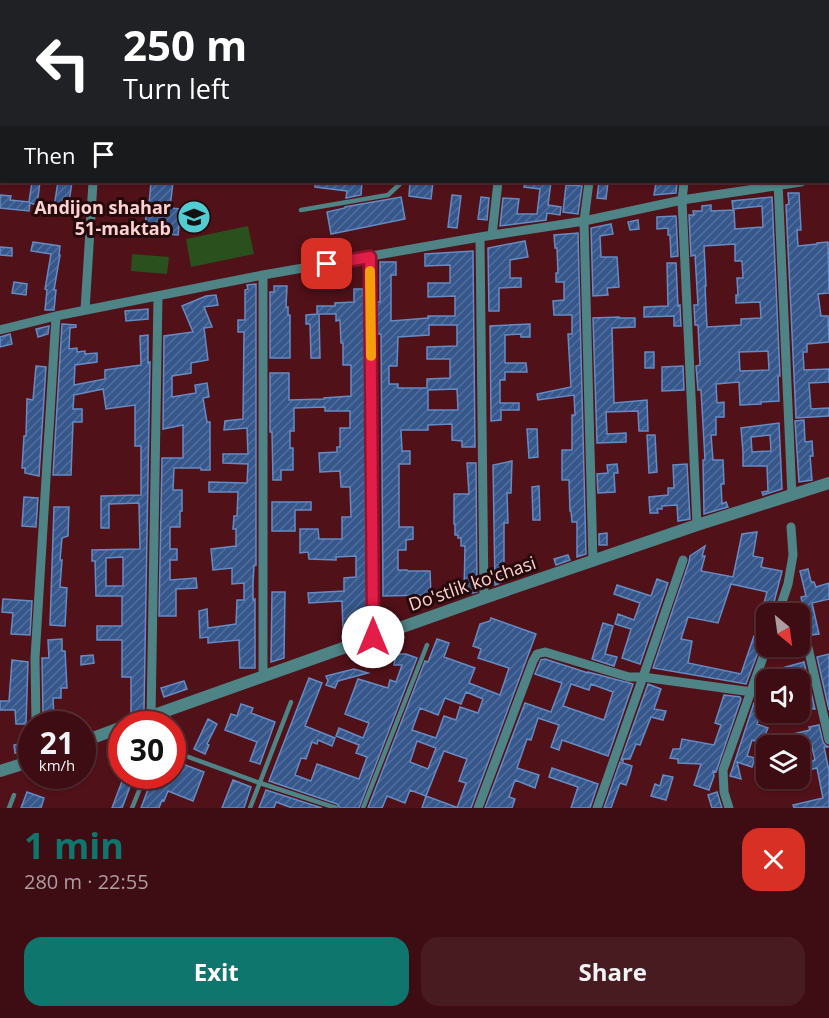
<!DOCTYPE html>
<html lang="en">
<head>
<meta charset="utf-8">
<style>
  :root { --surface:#3d0d13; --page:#481b21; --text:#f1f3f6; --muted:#ad9ca0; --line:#562d33; --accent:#0f766e }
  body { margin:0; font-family:"Open Sans",sans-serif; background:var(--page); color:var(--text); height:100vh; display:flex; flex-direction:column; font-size:22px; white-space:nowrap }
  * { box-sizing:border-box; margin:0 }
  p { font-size:20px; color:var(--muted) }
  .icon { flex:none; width:33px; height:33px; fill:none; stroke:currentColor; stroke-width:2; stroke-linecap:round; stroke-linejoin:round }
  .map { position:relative; height:808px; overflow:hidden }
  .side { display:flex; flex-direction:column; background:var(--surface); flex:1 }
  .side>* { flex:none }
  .guide { position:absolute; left:0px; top:0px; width:830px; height:183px; box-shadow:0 2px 4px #0004,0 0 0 2px var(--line); background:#202124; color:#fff; overflow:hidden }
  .needle { width:39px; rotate:151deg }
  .buttons { position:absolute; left:756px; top:603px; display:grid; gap:12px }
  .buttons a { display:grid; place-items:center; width:54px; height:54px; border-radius:12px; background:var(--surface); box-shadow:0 2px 4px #0004,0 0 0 2px var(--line); font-size:30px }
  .speed { position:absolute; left:18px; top:711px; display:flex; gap:12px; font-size:30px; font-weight:700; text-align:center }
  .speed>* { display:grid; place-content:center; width:78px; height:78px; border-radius:50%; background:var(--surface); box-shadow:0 2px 4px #0004,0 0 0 2px var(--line); line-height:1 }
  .speed small { font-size:15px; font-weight:400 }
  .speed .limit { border:9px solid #d22; background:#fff; color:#111 }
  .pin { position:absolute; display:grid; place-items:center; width:51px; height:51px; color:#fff; margin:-26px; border-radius:12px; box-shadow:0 3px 9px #0006 }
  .me { position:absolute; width:66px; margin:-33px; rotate:0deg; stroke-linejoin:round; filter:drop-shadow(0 0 4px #0008) }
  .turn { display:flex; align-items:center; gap:21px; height:126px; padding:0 24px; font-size:27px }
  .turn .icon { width:78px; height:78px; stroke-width:2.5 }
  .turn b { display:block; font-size:42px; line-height:51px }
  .then { display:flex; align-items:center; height:57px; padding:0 24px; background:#0003; gap:12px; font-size:22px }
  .round { display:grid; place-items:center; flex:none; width:63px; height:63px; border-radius:18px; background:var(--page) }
  .head { display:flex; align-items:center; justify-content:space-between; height:102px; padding:0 24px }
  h1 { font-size:36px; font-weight:700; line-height:45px; color:var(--accent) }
  .action { display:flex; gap:12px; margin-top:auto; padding:12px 24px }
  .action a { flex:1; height:69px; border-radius:18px; background:var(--accent); color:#fff; font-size:24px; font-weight:700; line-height:69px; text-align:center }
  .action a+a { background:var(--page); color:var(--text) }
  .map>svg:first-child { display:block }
  .pitch { fill:#2a501d }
  .building { fill:url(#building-hatch); stroke:#668bc3; stroke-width:1.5; fill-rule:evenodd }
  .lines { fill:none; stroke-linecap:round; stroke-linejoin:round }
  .service { stroke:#4e8486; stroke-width:4.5 }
  .minor { stroke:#4e8486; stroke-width:9 }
  .tertiary { stroke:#4e8486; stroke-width:12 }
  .route-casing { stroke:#92132f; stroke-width:15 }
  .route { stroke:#e11d48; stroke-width:10 }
  .slow { stroke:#f59e0b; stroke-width:10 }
  .labels { text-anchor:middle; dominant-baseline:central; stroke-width:6; stroke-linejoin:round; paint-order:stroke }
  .poi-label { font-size:18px; font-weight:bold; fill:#fbd1d1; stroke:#250a0c; text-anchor:end }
  .street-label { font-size:18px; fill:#fbd1d1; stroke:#250a0c }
</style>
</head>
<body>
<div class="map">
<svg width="829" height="808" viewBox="0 0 829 808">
  <defs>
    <pattern id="building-hatch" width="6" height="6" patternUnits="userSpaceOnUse" patternTransform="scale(1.5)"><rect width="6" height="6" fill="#35578b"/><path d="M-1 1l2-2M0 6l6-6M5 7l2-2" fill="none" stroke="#536e9a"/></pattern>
  </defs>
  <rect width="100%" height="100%" fill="#511119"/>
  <path class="pitch" d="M248,226L254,254L191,267L186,239Z
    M132,254L169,257L167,274L131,271Z"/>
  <path class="building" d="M32,182H40L37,205L30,203L29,211L0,208V195L11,196L10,200L29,202Z
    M58,182H72L67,215L53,213Z
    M151,182H173L170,208L181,209L178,235L145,232L146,216H148Z
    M315,182H347V184L362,182L361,195L346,198L347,191L315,187Z
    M410,182H433L431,199L409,196Z
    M525,182H551L548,205L561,207L560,215L547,213L546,220L500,226L503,198L519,199L517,214H537L540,189L524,187Z
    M599,182H608L606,199L597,198Z
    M668,182H677L676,193L654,195L656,183L667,184Z
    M566,185L582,186L578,214L563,212Z
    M788,193H799L801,230H797L798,246L817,244V243L828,242L829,293L818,294L821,316H828L829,342L807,344V352H803L804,370L829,369V382L809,383L811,409L829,408V416L796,418L786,205L789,204Z
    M452,195L461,196L457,228L448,227Z
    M401,197L405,219L331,234L327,212L345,208V207Z
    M481,197L489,198L487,220L478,219Z
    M772,197L780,376H778L779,401L761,402V404L740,405L739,382L716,384L717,403L724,402V417H716V435H711L713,460H723L724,484H721L722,504L726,502L728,507L704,514L703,460H705L701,390H698L696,366L700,365L698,325H695L694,305H698L695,255L691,256L689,215H694L693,211H702V206L711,205V211L734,210L735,229L763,227L762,206L733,209L732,201ZM735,244V261H742L743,278H737L738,295H736V303L760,302L761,318L741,319V325L707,327L705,286H706L704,246ZM768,351L769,370L740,371L739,352Z
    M676,216L678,256L671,257L670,235H668V228L657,229V217Z
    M638,220L639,229L630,230L628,222Z
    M611,224L613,234L600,236L601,257H617L619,287L607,288L608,295L593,296L591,228Z
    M578,233L586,554L577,557V522H572L571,511H570L569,480H562V450H572V415H575L574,395L538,400L537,394L571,387L568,334H572V315H554L553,301L564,300V282H556V273H558L557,248H555L554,235Z
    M525,241L528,257L510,260V278H521V287L499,288V311H489L488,248Z
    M33,242L60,246L59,255H60L54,290H56L54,310H45L47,290L45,289L51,254L31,251Z
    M0,247L12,248V256L0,255Z
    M473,251L475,447H462V441L452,440V424L428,425V430H401L402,451H410V464H399V527H413V539L406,540V550H398V570H407L408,571H430L431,595L383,596L381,334H377V302H380V262H396V275H391V321L428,318V316H455V296L428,297V283H450V265L425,266V254ZM429,325H457V346L427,347V359H450V378L427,379V388H398V384H389V366H397L398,337L429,335ZM457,389L458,410H428V390Z
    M667,263H676L678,306L680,305L681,326H674V316L644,317V307L668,306Z
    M14,282L27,284L26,295L12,293Z
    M256,284V565L254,566L253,583V600L255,599V668H240L239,640L208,643V637L200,638L199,611L207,609L208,628L236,624L237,600H244V583L232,584V568L213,570L211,549L236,546V529H233L234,516H237L238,492H209V482L247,483L248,464L223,463V454H248L247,428L224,430L225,421L243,419L244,332H238V320H245V290L248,289L247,285Z
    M274,286H287L286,307H288V315H290V358H270V292H274Z
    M354,289H363L364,302L366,629L343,630L342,601L309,603L308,593L344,591V578L356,577V556L336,557V560L309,559L308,552L300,553V529H318L319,539H342V517H351L350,487H341L340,471L320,472L319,453L337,452V447H340V428H350V411H325V407L294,408V431H290V448H293V470H281V480H273L272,432H270V373H289V400L324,399V398L351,396V365H343V343H341L340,320L336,321V314H319L320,358H311L310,324H306V315L317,314V306H335V303L354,302Z
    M216,295L218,305L204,307L212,327L204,328L208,360L191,363V373L172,376V397L196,393L195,385L207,383L209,397L203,398L207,422H210V470H201V468H174L173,490H182V511H180V527H170V549H177V560H170V580L196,578L197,588L176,589V616H159L162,458H183V425L163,429L164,336L193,332L182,306L206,296Z
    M148,309V319L126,321L125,311Z
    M619,317V318H635V327L612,328L614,403L647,400L648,431H639L638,411L606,412L607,434L626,433V442L597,443L593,318Z
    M62,324L76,325V327L70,328L69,349L77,348V352L85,351V354L97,353V362L75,365L74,385L105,379V370L141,365L140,336L148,335V363L150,362L144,710L137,713H131V677H122V640H97V626H122V596H96L95,561H92V550L140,549L139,503L109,504V528H101V496L141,495V446H135V405L106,409L103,389L74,395L73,409H82V422H73L71,475H53ZM123,557V586H106V558Z
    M530,324V337H521V334L505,335V363H526L527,372H505V380H500V403H519V410H501V420L491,421L490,326Z
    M49,326L48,334L38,337L36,329Z
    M10,334L12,344L0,347V337Z
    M645,352H654V368H645Z
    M36,366L46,367L39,476L25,473V468H22L24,436H26L27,399L33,400Z
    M683,366L684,390L662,391V367Z
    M804,420L805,442L812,441L813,456H810L812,480L799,482L795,421Z
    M779,423L782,489L763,495L762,492L768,491L767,466H743V452L741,428ZM770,435L771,451L752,452L751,437Z
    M527,429H537L538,457L529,458Z
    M647,435H655L657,472L649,473Z
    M512,461L511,493H507L508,523H504V582L495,585L493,465Z
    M467,463H476L477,592L473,593H464L465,546H461V538H458V535H455V524H454V494H469Z
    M617,464L618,473H614L615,492L598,493L597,474L608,473L607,465Z
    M687,464L690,519L678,521L677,505L662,506V509H657L658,513H650L649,497L668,495V488H674L673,465Z
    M539,486L540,520H533L532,487Z
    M24,497L38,498L36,527L22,526Z
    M272,502H311V510H295V531H272Z
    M54,507H69L68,536L62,538L60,560H62L60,587L67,588L65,626L50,625Z
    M757,532L753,556L763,558L761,567L782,571L771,614H761L767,592L731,584L718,623L688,617L681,639L692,641L688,663L741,674L754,636L763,639L746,684L653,668L689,562L690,556L705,546L702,556H705L701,571L733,577L742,534Z
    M607,533V545H599V534Z
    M568,555L570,560L556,565L554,559Z
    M808,569L811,582H814L816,587L829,583V599L812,603L819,634L812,635L806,607L802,602L801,597L806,596L800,571Z
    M657,579L668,583L640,664L622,658L631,629L615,624L618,614L634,620L640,603L614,594L617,585L651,596Z
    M272,592H285L284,658L271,662Z
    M3,599L32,601L30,635L11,634L13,613L2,612Z
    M491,618L536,634L471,808H457L466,783L459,781L467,759L444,751L426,796L410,790L405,803L387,796L382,808H368L425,661L428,662L437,639L449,643L444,657L475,668L469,683L500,695L509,668L478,658L481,649L473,646L480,624L490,621ZM466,692L483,699L478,713L460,707L456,720L444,716L436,738L412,730L420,708L438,715L445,698L461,704ZM417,741L436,748L428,769L410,762Z
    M603,623L613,626L605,654L617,657L614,666L592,659Z
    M62,639V651H65L67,688H61V698H53L54,717H43L42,658H49L48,640Z
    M396,654H406L417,658L359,808H340L337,804L269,781L309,678L322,683L305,726L335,738L332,746L318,740L317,744L312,742L306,759L301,758L295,775L311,781L317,764L359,779L367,757L356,753L359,745L336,736L339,728L363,738L369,723L345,714L358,679L388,688L390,680L396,682L402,665H394Z
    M829,654V710L817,657Z
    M93,655L94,663L81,665V656Z
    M545,659L588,673V672L633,684L608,756L562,740L559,750L551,747L559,725L538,718L531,740L527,739L517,768L539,775L535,788L515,780L509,797L515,799L512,808H485L525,703L551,712L562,683L535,674L541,660ZM571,684L589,690L591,684L613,692L604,720L563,706Z
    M12,660L28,662L26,724H16L15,710H0V701H9Z
    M804,662L815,709L800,707V696H802L800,680H784L782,668Z
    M354,669L368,673L338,681L335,688L326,685L328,681L326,676Z
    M184,681L187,689L164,697L161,688Z
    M648,684L661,689L654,709L666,711L663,720L651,717L640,745L636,744L630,759H623V761L621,760Z
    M724,695L740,697L741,699L716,772L713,771L714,776L709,790L694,785L701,764L678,763V759L670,758L673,749H680L682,739L714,745L721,725L715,723Z
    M754,703L763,705L757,724L768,728L765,735L767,736L764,744L752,740L747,756L755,758L752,767L737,762L741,779L730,776Z
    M241,704L253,708L251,713L275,722L260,764L250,761L257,742L225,730L231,714L237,716Z
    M208,719L217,724L207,744L209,745L205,754L194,749Z
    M819,725L823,742L825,745L829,747H824L829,771V807L794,808L793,805L823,798L817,768L800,772V764L815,760L811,743L798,746H777L776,738L810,730L809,727Z
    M28,742L30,750L15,753L14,745Z
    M172,760L204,772L193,801L168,791L164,801L162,800L159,808H141L153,776H172Z
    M620,762L632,766L630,774L626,785L620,783L611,808H604Z
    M552,768L598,784L590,808H571L578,787L549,777Z
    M663,775L673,777L666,800L651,796L655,784L660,786Z
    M124,776H134L122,808H112Z
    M233,780L251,787L244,808H222Z
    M266,790L322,808H292L276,802L274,808H259Z
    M27,792L44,798L41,808H21Z
    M717,792L722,808H712L708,795Z
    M426,796L456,807L455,808H422Z"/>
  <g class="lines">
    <path class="service" d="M301,210L388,195L402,182
      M168,713L169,724
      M172,751L260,783L336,808
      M9,808L14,795
      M132,808L145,776
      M250,808L291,702
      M363,808L427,645"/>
    <path class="minor" d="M505,0L518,2
      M107,2L108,0
      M201,2L202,0
      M299,2V0
      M611,2L612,0
      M707,2L708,0
      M802,2V0
      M828,177H829
      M589,182L584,221L593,562
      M684,182L682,200L697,525
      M778,182L792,496
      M492,235L498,182
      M480,237L484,598
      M370,257L373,637
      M263,275V676
      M85,310L93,182
      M0,330L56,316L263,275L480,237L584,221L682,200L801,182
      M683,560L643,677L752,692
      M799,608L829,740
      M778,614L788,584L793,555L791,527
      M151,717L158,296
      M36,724L35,658L56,316
      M478,808L533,661L537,654L545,652L629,677H643L597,808
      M729,808L724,792L723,770L767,646"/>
    <path class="tertiary" d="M129,724L484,598L697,525L829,483
      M82,742L122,727
      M0,771L32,761"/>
  </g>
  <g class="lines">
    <g class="route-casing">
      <path id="route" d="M327,264L370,257L373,637"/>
    </g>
    <use href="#route" class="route"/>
    <path class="slow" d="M370,271L371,356"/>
  </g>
  <defs>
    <g id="school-disc" transform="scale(1.725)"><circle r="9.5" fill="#51ccd1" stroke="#250a0c"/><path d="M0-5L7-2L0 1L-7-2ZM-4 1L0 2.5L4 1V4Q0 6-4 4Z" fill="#111"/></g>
  </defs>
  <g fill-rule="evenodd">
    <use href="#school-disc" x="194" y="217"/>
  </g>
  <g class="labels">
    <g class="poi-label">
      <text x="171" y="207">Andijon shahar<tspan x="171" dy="21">51-maktab</tspan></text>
    </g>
    <g class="street-label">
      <text transform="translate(472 583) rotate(-19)">Do'stlik ko'chasi</text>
    </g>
  </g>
</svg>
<div class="buttons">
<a><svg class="needle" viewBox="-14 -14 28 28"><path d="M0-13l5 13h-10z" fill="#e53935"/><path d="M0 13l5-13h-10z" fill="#ad9ca0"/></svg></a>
<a><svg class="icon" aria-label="sound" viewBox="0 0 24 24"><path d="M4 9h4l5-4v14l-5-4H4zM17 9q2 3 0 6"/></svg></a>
<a><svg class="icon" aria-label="layers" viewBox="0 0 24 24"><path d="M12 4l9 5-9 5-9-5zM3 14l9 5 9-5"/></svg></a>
</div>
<div class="speed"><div>21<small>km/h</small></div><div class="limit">30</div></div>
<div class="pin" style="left:327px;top:264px;background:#d93025"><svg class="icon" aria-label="arrive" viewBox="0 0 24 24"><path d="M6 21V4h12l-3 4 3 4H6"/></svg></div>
<svg class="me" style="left:373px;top:637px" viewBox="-20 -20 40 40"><circle r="19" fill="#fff"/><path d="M0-13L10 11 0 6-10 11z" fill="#e11d48"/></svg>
<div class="guide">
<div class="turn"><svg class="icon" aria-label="left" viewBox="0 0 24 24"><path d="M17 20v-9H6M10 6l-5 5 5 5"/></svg><div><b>250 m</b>Turn left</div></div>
<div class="then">Then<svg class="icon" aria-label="arrive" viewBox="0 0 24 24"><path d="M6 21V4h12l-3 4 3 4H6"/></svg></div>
</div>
</div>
<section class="side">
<div class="head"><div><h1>1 min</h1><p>280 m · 22:55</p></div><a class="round" style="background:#d93025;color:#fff"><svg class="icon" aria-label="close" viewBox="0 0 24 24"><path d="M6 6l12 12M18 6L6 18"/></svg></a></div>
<div class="action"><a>Exit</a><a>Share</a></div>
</section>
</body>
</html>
